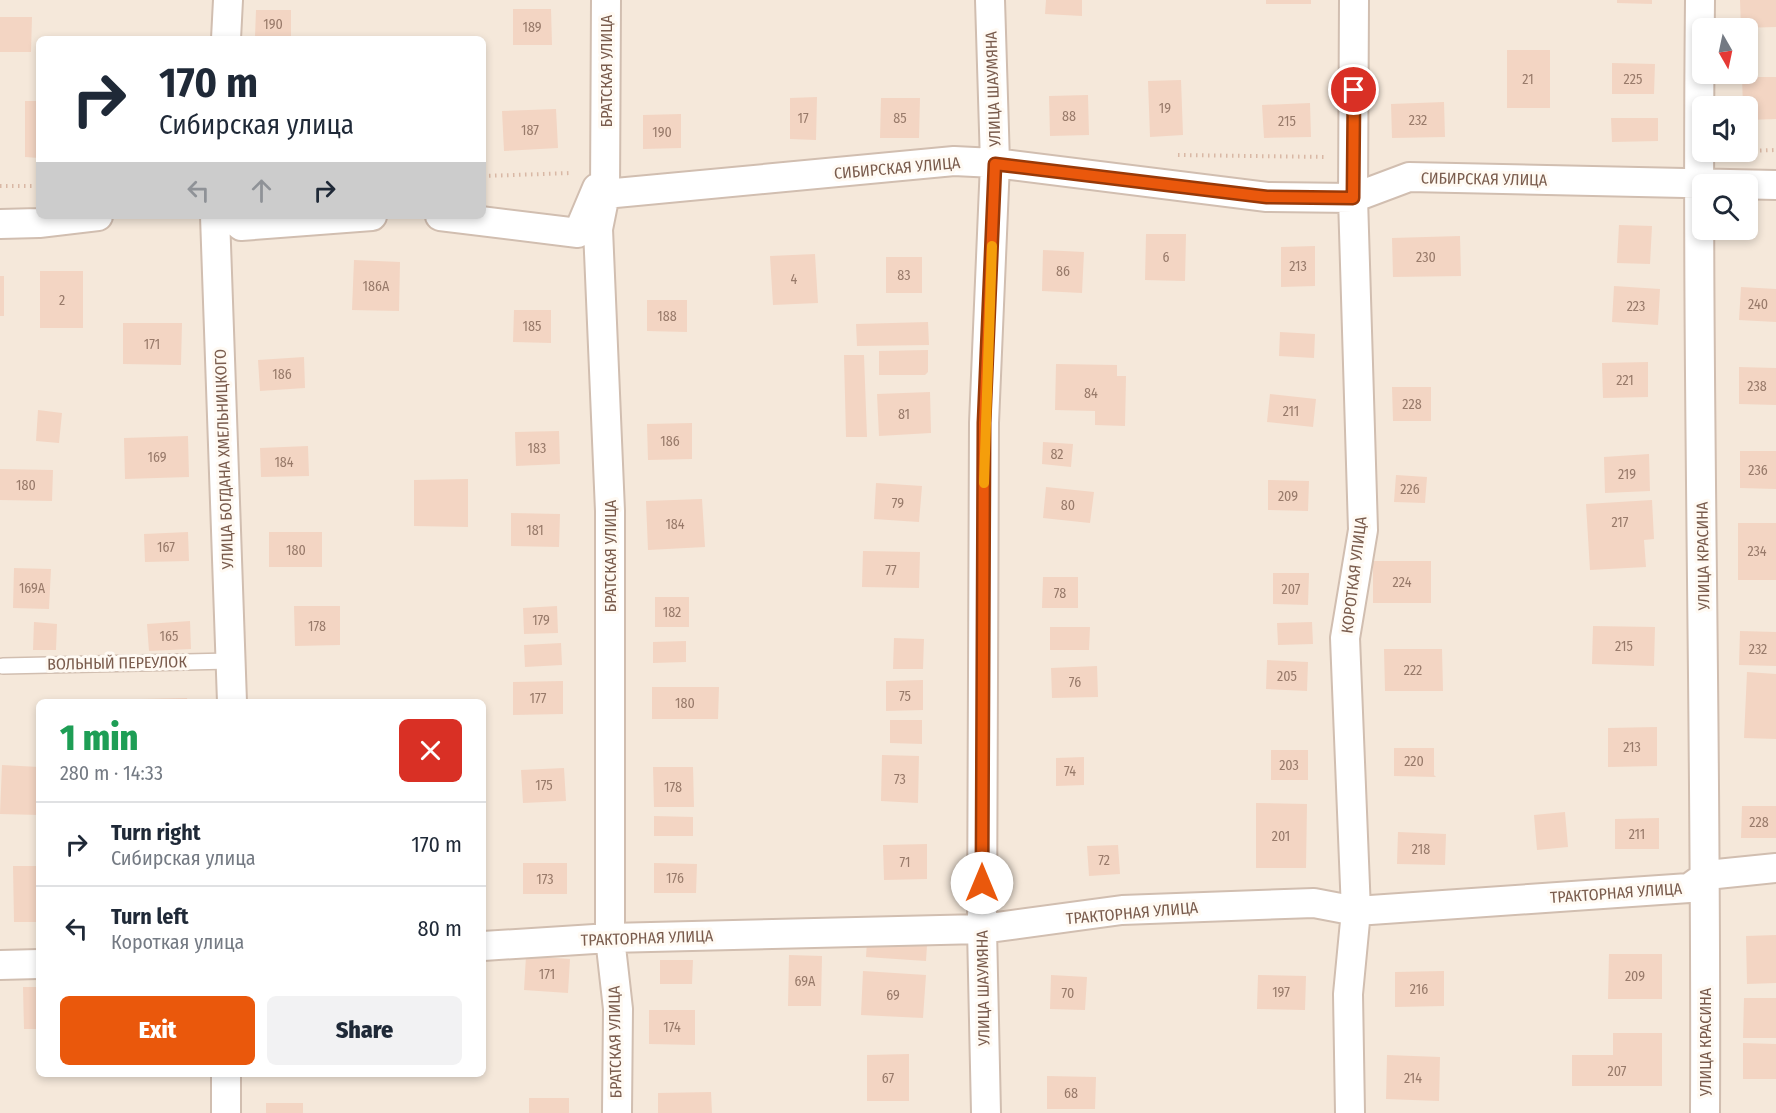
<!DOCTYPE html>
<html lang="en">
<head>
<meta charset="utf-8">
<style>
  :root { --surface:#fff; --page:#f2f2f3; --text:#1f2937; --muted:#747a83; --line:#e0e1e3; --accent:#ea580c }
  body { margin:0; font-family:"Fira Sans Condensed",sans-serif; background:var(--page); color:var(--text); height:100vh; display:flex; flex-direction:column; font-size:22px; white-space:nowrap }
  * { box-sizing:border-box; margin:0 }
  p { font-size:20px; color:var(--muted) }
  .icon { flex:none; width:33px; height:33px; fill:none; stroke:currentColor; stroke-width:2; stroke-linecap:round; stroke-linejoin:round }
  .map { position:relative; flex:1; overflow:hidden }
  .side { position:absolute; left:36px; top:699px; width:450px; height:378px; display:flex; flex-direction:column; background:var(--surface); border-radius:9px; box-shadow:0 3px 9px #0003 }
  .side>* { flex:none }
  .hud { position:absolute; left:36px; top:36px; width:450px; height:183px; border-radius:9px; box-shadow:0 3px 9px #0003; background:#fff; color:var(--text); overflow:hidden }
  .needle { width:39px; rotate:171deg }
  .controls { position:absolute; left:1692px; top:18px; display:grid; gap:12px }
  .controls a { display:grid; place-items:center; width:66px; height:66px; border-radius:9px; background:var(--surface); box-shadow:0 3px 9px #0003; font-size:30px }
  .pin { position:absolute; display:grid; place-items:center; width:51px; height:51px; color:#fff; margin:-26px; border:3px solid #fff; border-radius:50%; box-shadow:0 2px 6px #0007 }
  .me { position:absolute; width:66px; margin:-33px; rotate:0deg; stroke-linejoin:round; filter:drop-shadow(0 0 4px #0008) }
  .turn { display:flex; align-items:center; gap:21px; height:126px; padding:0 24px; font-size:27px }
  .turn .icon { width:78px; height:78px; stroke-width:2.5 }
  .turn b { display:block; font-size:42px; line-height:51px }
  .lanes { display:flex; align-items:center; height:57px; padding:0 24px; background:#0003; justify-content:center; gap:30px; direction:ltr }
  .lanes .off { opacity:.35 }
  .round { display:grid; place-items:center; flex:none; width:63px; height:63px; border-radius:9px; background:var(--page) }
  .head { display:flex; align-items:center; justify-content:space-between; height:102px; padding:0 24px }
  h1 { font-size:36px; font-weight:800; line-height:45px; color:#1e9e55 }
  .primary-button { display:flex; gap:12px; margin-top:auto; padding:12px 24px }
  .primary-button a { flex:1; height:69px; border-radius:9px; background:var(--accent); color:#fff; font-size:24px; font-weight:800; line-height:69px; text-align:center }
  .primary-button a+a { background:var(--page); color:var(--text) }
  ul { padding:0; list-style:none }
  li { display:flex; align-items:center; gap:18px; height:84px; padding:0 24px; border-top:2px solid var(--line) }
  li div { flex:1 }
  li b { display:block; font-size:22px }
  li em { font-style:normal }
  .map>svg:first-child { display:block }
  .residential { fill:#f5e8da; fill-rule:evenodd }
  .building { fill:#f3d5c3 }
  .lines { fill:none; stroke-linecap:round; stroke-linejoin:round }
  .lane-casing { stroke:#d1beb0; stroke-width:18 }
  .street-casing { stroke:#d1beb0; stroke-width:32 }
  .path { stroke:#d9b8a5; stroke-width:4; stroke-dasharray:1.5 4.5; stroke-linecap:butt }
  .lane { stroke:#fff; stroke-width:15 }
  .street { stroke:#fff; stroke-width:28 }
  .route-casing { stroke:#983908; stroke-width:15 }
  .route { stroke:#ea580c; stroke-width:10 }
  .slow { stroke:#f59e0b; stroke-width:10 }
  .labels { text-anchor:middle; dominant-baseline:central; stroke-width:6; stroke-linejoin:round; paint-order:stroke }
  .number-label { font-size:14px; fill:#987a6a }
  .street-label { font-size:16px; fill:#7a5c4d; stroke:#fffaf3 }
</style>
</head>
<body>
<div class="map">
<svg width="1776" height="1113" viewBox="0 0 1776 1113">
  <rect width="100%" height="100%" fill="#fdf6ec"/>
  <path class="residential" d="M0,0H1776V1113H0ZM1702,28H1748V74H1702ZM39,39H483V216H39ZM1702,106H1748V152H1702ZM1702,184H1748V230H1702ZM39,702H483V1074H39Z"/>
  <path class="building" d="M1046,0H1082V16L1045,14Z
    M1266,0H1311V4H1266Z
    M1617,0H1652V4L1617,3Z
    M1740,0H1776V27L1741,28Z
    M513,9H551L552,45H513Z
    M256,10H291V38L255,37Z
    M0,17H32L31,52H0Z
    M1507,50H1550V108H1507Z
    M1612,63L1655,64L1654,94H1612Z
    M1742,77H1776V119L1748,120V106H1743Z
    M1181,80L1183,135L1150,137L1148,81Z
    M1088,95L1089,135L1050,136L1049,96Z
    M817,97L816,140L790,139V98Z
    M881,98H920L919,138H880Z
    M25,101H39V158L25,157Z
    M1444,102L1445,137L1392,138L1391,104Z
    M1310,103L1311,137L1264,138L1262,105Z
    M556,109L558,148L504,151L502,111Z
    M681,114V148L643,149V115Z
    M1611,118H1658V141L1612,142Z
    M1619,225L1652,226L1650,264L1617,263Z
    M1146,234H1186L1185,281L1145,280Z
    M1460,236L1461,276L1393,277L1392,238Z
    M1315,246V286L1281,287V247Z
    M1043,250L1084,252L1082,293L1042,291Z
    M815,254L818,303L773,305L770,256Z
    M886,257H922V293H886Z
    M354,260L400,262L399,311L352,310Z
    M40,271H83V328H40Z
    M0,276H4V316H0Z
    M1614,286L1660,289L1658,325L1612,322Z
    M1741,287L1776,289V322L1739,320Z
    M647,300H687V332L647,331Z
    M514,310H551V343L513,342Z
    M928,322L929,345L857,346L856,324Z
    M123,323H182L181,365L123,364Z
    M1280,332L1315,334L1314,358L1279,356Z
    M928,350V372L925,375H879V351Z
    M844,355H864L867,437H846Z
    M304,357L305,388L260,391L258,360Z
    M1648,362V397L1603,398L1602,363Z
    M1056,364L1117,365V376H1126L1125,426L1095,425V411L1055,410Z
    M1739,367L1776,368V405L1739,404Z
    M1392,387H1431V421H1393Z
    M930,392L931,433L879,436L877,394Z
    M1270,394L1316,399L1313,427L1267,422Z
    M38,410L62,413L59,443L36,441Z
    M692,423V459L648,460L647,424Z
    M559,431L560,464L516,466L515,432Z
    M188,436L189,477L125,479L124,438Z
    M1043,442L1073,444L1071,467L1042,464Z
    M308,446L309,476L261,477L260,448Z
    M1740,451H1776V489L1740,488Z
    M1649,454L1650,491L1605,493L1604,457Z
    M0,469L53,470L52,501L0,500Z
    M1396,475L1427,477L1425,503L1394,502Z
    M468,479V527L414,526V480Z
    M1268,480L1309,481L1308,511L1268,510Z
    M876,483L922,486L919,522L874,519Z
    M1046,487L1094,492L1090,523L1043,518Z
    M702,499L705,547L648,550L646,501Z
    M1652,500L1654,539L1644,540L1646,567L1590,570L1586,504Z
    M511,513L560,514L559,547L511,546Z
    M1738,523H1776V580H1738Z
    M188,532L189,561L145,562L144,534Z
    M269,532H322V567H269Z
    M863,551L920,552L919,588L862,587Z
    M1373,561H1431V603H1373Z
    M14,568L51,569L49,609L13,608Z
    M1273,573H1309L1308,605L1273,604Z
    M1043,577H1078V608H1042Z
    M655,597H689V627H655Z
    M294,606H340V645L295,646Z
    M557,606L558,633L524,634L523,608Z
    M190,621L191,649L149,651L147,624Z
    M34,622L57,624L56,650H33Z
    M1312,622L1313,644L1278,645L1277,623Z
    M1593,626L1655,627L1654,666L1592,664Z
    M1050,627H1090L1089,650H1050Z
    M1740,631L1776,632V666L1739,665Z
    M894,638L924,639L923,669H893Z
    M686,641V662L653,663V642Z
    M561,643L562,665L525,667L524,645Z
    M1384,649H1442L1443,691H1385Z
    M1267,660L1308,662L1307,691L1266,689Z
    M1097,666L1098,697L1052,698L1051,668Z
    M1747,672L1776,674V739L1744,738Z
    M923,680V710L886,711V681Z
    M563,681V714L513,715V682Z
    M652,687H719L718,719H652Z
    M187,698L188,702H141V699Z
    M890,720H922V744L890,743Z
    M1657,727V766L1608,767V728Z
    M1394,748H1434V775L1436,777L1394,776Z
    M1271,750H1308V780H1271Z
    M882,755L919,756L918,803L881,801Z
    M1084,757V785L1056,786V758Z
    M2,765L39,767V815L0,814Z
    M653,767H693L694,807H654Z
    M564,768L566,801L523,803L521,770Z
    M1256,803L1307,804L1306,868H1256Z
    M1742,806H1776V838H1741Z
    M1565,812L1568,847L1537,850L1534,815Z
    M654,816L693,817V836H654Z
    M1659,818V849H1615V819Z
    M1398,832L1446,834L1445,865L1397,864Z
    M927,844V879L884,880L883,845Z
    M1118,845L1120,874L1089,876L1087,846Z
    M523,863H567V894H523Z
    M654,863L697,864L696,893H654Z
    M13,866H39V922H14Z
    M1776,935V983L1747,984L1746,936Z
    M867,941L927,945L926,961L866,957Z
    M1609,954H1662V999H1608Z
    M789,955L822,956L821,1006H788Z
    M526,956L570,959L568,993L524,990Z
    M660,960H693L692,984H660Z
    M863,971L926,975L923,1018L861,1015Z
    M1444,971V1006L1395,1007V972Z
    M1051,975L1087,977L1085,1010L1050,1009Z
    M1258,975L1306,976L1305,1010L1257,1009Z
    M23,987H39V1029H24Z
    M1744,998H1776V1038H1743Z
    M649,1010H695V1045L649,1044Z
    M1613,1033H1662V1086H1572V1055H1613Z
    M1743,1043L1776,1044V1079H1743Z
    M909,1054V1101H867V1055Z
    M1387,1055L1440,1057L1439,1101L1386,1099Z
    M1047,1076L1096,1077L1095,1109H1047Z
    M711,1092L712,1113H658V1093Z
    M529,1098H569V1113H529Z
    M266,1103H303V1113H266Z"/>
  <g class="lines">
    <g class="lane-casing">
      <path id="lane" d="M3,666L231,661"/>
    </g>
    <g class="street-casing">
      <path id="street" d="M606,0L605,194L598,229L610,511V938L618,1009L617,1113
        M1700,0C1696,371 1707,742 1705,1113
        M226,39L228,0
        M215,216L232,702
        M230,216L241,226L372,216
        M440,216L578,233L597,188L605,194L954,161L995,163L1267,197L1353,198L1409,177L1776,185
        M0,224L39,223L98,216
        M483,946L610,938L982,929L1122,910L1314,903L1356,911L1689,888L1707,875L1776,868
        M0,965L39,964
        M226,1113V1074
        M986,1113L982,929L984,423L995,163L990,0
        M1350,1113L1348,994L1356,911L1345,638L1363,530L1353,198L1354,0"/>
    </g>
    <path class="path" d="M1748,151L1776,150
      M1178,155L1327,157
      M483,176L572,173
      M0,186H39"/>
    <use href="#lane" class="lane"/>
    <use href="#street" class="street"/>
  </g>
  <g class="lines">
    <g class="route-casing">
      <path id="route" d="M982,883L984,423L995,164L1267,197L1353,198L1354,90"/>
    </g>
    <use href="#route" class="route"/>
    <path class="slow" d="M984,483L992,246"/>
  </g>
  <g class="labels">
    <g class="number-label">
      <text x="273" y="24">190</text>
      <text x="532" y="27">189</text>
      <text x="1528" y="79">21</text>
      <text x="1633" y="79">225</text>
      <text x="1165" y="108">19</text>
      <text x="1069" y="116">88</text>
      <text x="803" y="118">17</text>
      <text x="900" y="118">85</text>
      <text x="1418" y="120">232</text>
      <text x="1287" y="121">215</text>
      <text x="530" y="130">187</text>
      <text x="662" y="132">190</text>
      <text x="1166" y="257">6</text>
      <text x="1426" y="257">230</text>
      <text x="1298" y="266">213</text>
      <text x="1063" y="271">86</text>
      <text x="904" y="275">83</text>
      <text x="794" y="279">4</text>
      <text x="376" y="286">186А</text>
      <text x="62" y="300">2</text>
      <text x="1758" y="304">240</text>
      <text x="1636" y="306">223</text>
      <text x="667" y="316">188</text>
      <text x="532" y="326">185</text>
      <text x="152" y="344">171</text>
      <text x="282" y="374">186</text>
      <text x="1625" y="380">221</text>
      <text x="1757" y="386">238</text>
      <text x="1091" y="393">84</text>
      <text x="1412" y="404">228</text>
      <text x="1291" y="411">211</text>
      <text x="904" y="414">81</text>
      <text x="670" y="441">186</text>
      <text x="537" y="448">183</text>
      <text x="1057" y="454">82</text>
      <text x="157" y="457">169</text>
      <text x="284" y="462">184</text>
      <text x="1758" y="470">236</text>
      <text x="1627" y="474">219</text>
      <text x="26" y="485">180</text>
      <text x="1410" y="489">226</text>
      <text x="1288" y="496">209</text>
      <text x="898" y="503">79</text>
      <text x="1068" y="505">80</text>
      <text x="1620" y="522">217</text>
      <text x="675" y="524">184</text>
      <text x="535" y="530">181</text>
      <text x="166" y="547">167</text>
      <text x="296" y="550">180</text>
      <text x="1757" y="551">234</text>
      <text x="891" y="570">77</text>
      <text x="1402" y="582">224</text>
      <text x="32" y="588">169А</text>
      <text x="1291" y="589">207</text>
      <text x="1060" y="593">78</text>
      <text x="672" y="612">182</text>
      <text x="541" y="620">179</text>
      <text x="317" y="626">178</text>
      <text x="169" y="636">165</text>
      <text x="1624" y="646">215</text>
      <text x="1758" y="649">232</text>
      <text x="1413" y="670">222</text>
      <text x="1287" y="676">205</text>
      <text x="1075" y="682">76</text>
      <text x="905" y="696">75</text>
      <text x="538" y="698">177</text>
      <text x="685" y="703">180</text>
      <text x="1632" y="747">213</text>
      <text x="1414" y="761">220</text>
      <text x="1289" y="765">203</text>
      <text x="1070" y="771">74</text>
      <text x="900" y="779">73</text>
      <text x="544" y="785">175</text>
      <text x="673" y="787">178</text>
      <text x="1759" y="822">228</text>
      <text x="1637" y="834">211</text>
      <text x="1281" y="836">201</text>
      <text x="1421" y="849">218</text>
      <text x="1104" y="860">72</text>
      <text x="905" y="862">71</text>
      <text x="675" y="878">176</text>
      <text x="545" y="879">173</text>
      <text x="547" y="974">171</text>
      <text x="1635" y="976">209</text>
      <text x="805" y="981">69А</text>
      <text x="1419" y="989">216</text>
      <text x="1281" y="992">197</text>
      <text x="1068" y="993">70</text>
      <text x="893" y="995">69</text>
      <text x="672" y="1027">174</text>
      <text x="1617" y="1071">207</text>
      <text x="888" y="1078">67</text>
      <text x="1413" y="1078">214</text>
      <text x="1071" y="1093">68</text>
    </g>
    <g class="street-label">
      <text transform="translate(606 71) rotate(-90)">БРАТСКАЯ УЛИЦА</text>
      <text transform="translate(993 89) rotate(-92)">УЛИЦА ШАУМЯНА</text>
      <text transform="translate(897 168) rotate(-5)">СИБИРСКАЯ УЛИЦА</text>
      <text transform="translate(1484 179) rotate(1)">СИБИРСКАЯ УЛИЦА</text>
      <text transform="translate(224 459) rotate(-92)">УЛИЦА БОГДАНА ХМЕЛЬНИЦКОГО</text>
      <text transform="translate(610 556) rotate(-90)">БРАТСКАЯ УЛИЦА</text>
      <text transform="translate(1703 556) rotate(-91)">УЛИЦА КРАСИНА</text>
      <text transform="translate(1354 575) rotate(-83)">КОРОТКАЯ УЛИЦА</text>
      <text transform="translate(117 663) rotate(-1)">ВОЛЬНЫЙ ПЕРЕУЛОК</text>
      <text transform="translate(1616 893) rotate(-4)">ТРАКТОРНАЯ УЛИЦА</text>
      <text transform="translate(1132 913) rotate(-5)">ТРАКТОРНАЯ УЛИЦА</text>
      <text transform="translate(647 938) rotate(-2)">ТРАКТОРНАЯ УЛИЦА</text>
      <text transform="translate(983 988) rotate(-91)">УЛИЦА ШАУМЯНА</text>
      <text transform="translate(615 1042) rotate(-91)">БРАТСКАЯ УЛИЦА</text>
      <text transform="translate(1705 1042) rotate(-90)">УЛИЦА КРАСИНА</text>
    </g>
  </g>
</svg>
<div class="controls">
<a><svg class="needle" viewBox="-14 -14 28 28"><path d="M0-13l5 13h-10z" fill="#e53935"/><path d="M0 13l5-13h-10z" fill="#747a83"/></svg></a>
<a><svg class="icon" aria-label="sound" viewBox="0 0 24 24"><path d="M4 9h4l5-4v14l-5-4H4zM17 9q2 3 0 6"/></svg></a>
<a><svg class="icon" aria-label="search" viewBox="0 0 24 24"><circle cx="10" cy="10" r="6"/><path d="M15 15l6 6"/></svg></a>
</div>
<div class="pin" style="left:1354px;top:90px;background:#d93025"><svg class="icon" aria-label="arrive" viewBox="0 0 24 24"><path d="M6 21V4h12l-3 4 3 4H6"/></svg></div>
<svg class="me" style="left:982px;top:883px" viewBox="-20 -20 40 40"><circle r="19" fill="#fff"/><path d="M0-13L10 11 0 6-10 11z" fill="#ea580c"/></svg>
<div class="hud">
<div class="turn"><svg class="icon" aria-label="right" viewBox="0 0 24 24"><path d="M7 20v-9h11M14 6l5 5-5 5"/></svg><div><b>170 m</b>Сибирская улица</div></div>
<div class="lanes"><svg class="icon off" aria-label="left" viewBox="0 0 24 24"><path d="M17 20v-9H6M10 6l-5 5 5 5"/></svg><svg class="icon off" aria-label="ahead" viewBox="0 0 24 24"><path d="M12 20V5M6 11l6-6 6 6"/></svg><svg class="icon" aria-label="right" viewBox="0 0 24 24"><path d="M7 20v-9h11M14 6l5 5-5 5"/></svg></div>
</div>
<section class="side">
<div class="head"><div><h1>1 min</h1><p>280 m · 14:33</p></div><a class="round" style="background:#d93025;color:#fff"><svg class="icon" aria-label="close" viewBox="0 0 24 24"><path d="M6 6l12 12M18 6L6 18"/></svg></a></div>
<ul>
<li><svg class="icon" aria-label="right" viewBox="0 0 24 24"><path d="M7 20v-9h11M14 6l5 5-5 5"/></svg><div><b>Turn right</b><p>Сибирская улица</p></div><em>170 m</em></li>
<li><svg class="icon" aria-label="left" viewBox="0 0 24 24"><path d="M17 20v-9H6M10 6l-5 5 5 5"/></svg><div><b>Turn left</b><p>Короткая улица</p></div><em>80 m</em></li>
</ul>
<div class="primary-button"><a>Exit</a><a>Share</a></div>
</section>
</div>
</body>
</html>
